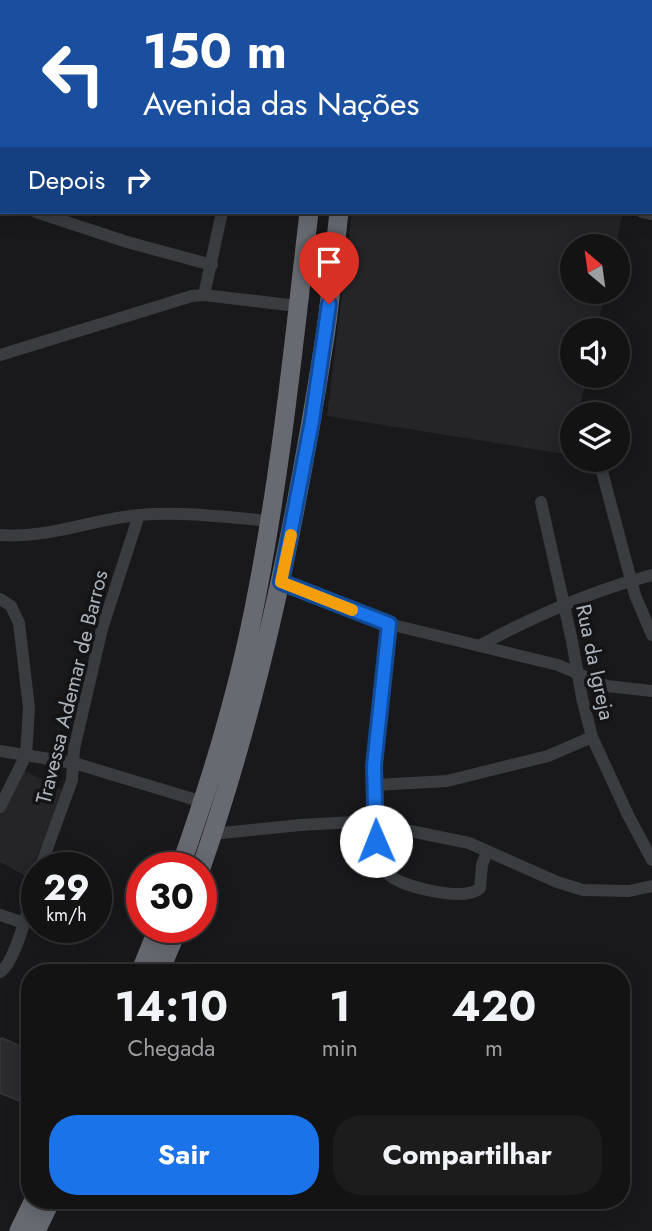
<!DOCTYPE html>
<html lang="pt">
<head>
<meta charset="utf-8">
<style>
  :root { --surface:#131314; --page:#1c1c1d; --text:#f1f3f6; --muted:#9d9ea0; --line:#323234; --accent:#1a73e8 }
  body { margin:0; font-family:Jost,sans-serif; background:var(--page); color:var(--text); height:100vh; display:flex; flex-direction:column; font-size:26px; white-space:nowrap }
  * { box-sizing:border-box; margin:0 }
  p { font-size:23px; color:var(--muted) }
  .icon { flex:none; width:38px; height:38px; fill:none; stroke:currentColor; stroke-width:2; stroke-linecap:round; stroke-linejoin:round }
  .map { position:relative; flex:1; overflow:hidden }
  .side { position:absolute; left:21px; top:964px; width:609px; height:245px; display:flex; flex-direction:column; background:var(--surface); border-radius:28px; box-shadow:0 4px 18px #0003,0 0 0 2px var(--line) }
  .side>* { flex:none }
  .top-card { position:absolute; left:0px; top:0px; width:653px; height:214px; box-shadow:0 4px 18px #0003,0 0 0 2px var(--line); background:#1a4fa0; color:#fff; overflow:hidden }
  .needle { width:46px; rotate:331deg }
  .fabs { position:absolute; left:560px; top:234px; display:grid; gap:14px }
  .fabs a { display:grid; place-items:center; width:70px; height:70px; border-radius:50%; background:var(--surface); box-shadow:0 4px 18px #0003,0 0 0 2px var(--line); font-size:35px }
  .speed { position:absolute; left:21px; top:852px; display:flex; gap:14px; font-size:35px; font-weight:700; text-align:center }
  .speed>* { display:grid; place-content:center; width:91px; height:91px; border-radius:50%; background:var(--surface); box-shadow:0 4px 18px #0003,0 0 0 2px var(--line); line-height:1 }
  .speed small { font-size:18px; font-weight:400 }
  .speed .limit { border:10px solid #d22; background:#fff; color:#111 }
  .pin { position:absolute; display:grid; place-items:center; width:60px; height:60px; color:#fff; margin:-72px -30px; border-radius:50% 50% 50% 0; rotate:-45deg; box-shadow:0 0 7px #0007 }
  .pin .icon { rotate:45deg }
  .me { position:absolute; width:77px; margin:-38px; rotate:359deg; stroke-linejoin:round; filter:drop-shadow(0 0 5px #0008) }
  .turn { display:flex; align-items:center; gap:24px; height:147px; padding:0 28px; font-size:32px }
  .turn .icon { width:91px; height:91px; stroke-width:2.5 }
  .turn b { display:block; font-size:49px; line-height:60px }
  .then { display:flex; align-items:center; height:66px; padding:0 28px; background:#0003; gap:14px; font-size:26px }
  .eta { display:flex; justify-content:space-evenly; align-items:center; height:119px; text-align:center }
  .eta b { font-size:42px; font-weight:700; line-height:49px }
  .action { display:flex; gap:14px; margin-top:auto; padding:14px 28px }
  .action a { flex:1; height:80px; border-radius:28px; background:var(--accent); color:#fff; font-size:28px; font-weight:700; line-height:80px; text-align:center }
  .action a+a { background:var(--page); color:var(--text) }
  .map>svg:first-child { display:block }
  .built { fill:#252528 }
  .building { fill:#2c2c2f; stroke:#333437; stroke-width:2 }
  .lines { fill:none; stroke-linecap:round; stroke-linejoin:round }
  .minor { stroke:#3a3c40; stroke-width:12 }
  .highway { stroke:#676a71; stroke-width:19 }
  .route-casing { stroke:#114b97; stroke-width:18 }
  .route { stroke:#1a73e8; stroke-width:12 }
  .slow { stroke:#f59e0b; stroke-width:12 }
  .labels { text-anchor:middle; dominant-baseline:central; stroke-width:7; stroke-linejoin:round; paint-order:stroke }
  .street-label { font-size:21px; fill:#acb2ba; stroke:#141416 }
</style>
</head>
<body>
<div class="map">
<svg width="652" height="1231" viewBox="0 0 652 1231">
  <rect width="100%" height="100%" fill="#19191b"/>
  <path class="built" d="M377,0H652V218L623,212L615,247H572V292H605L597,331H572V376H587L578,415H572V443L570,455L327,416L352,212H651V2H377Z
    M21,769L62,790L29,878L0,862V815Z"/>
  <path class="building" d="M2,1038L30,1051V1105L0,1093V1039Z"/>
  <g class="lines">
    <path class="minor" d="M268,0L271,2
      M0,61L2,62
      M0,201H2
      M36,212L127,242L212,265
      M642,212L652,214
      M204,295L222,212
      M0,355L192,296L204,295L297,306
      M600,464L635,595L652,635
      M541,502L572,641L582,698L592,737L628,815L652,860
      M0,535C47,539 93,519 139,515C182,511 227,517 269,521
      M281,582L389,624L558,665L607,686L652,691
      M0,599L11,606L19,623L29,708L26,755L0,807
      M389,624L374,766L377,859C382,868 386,874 395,879C411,888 465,902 480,888L482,865L487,851
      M479,646C534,616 591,591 652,575
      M0,751L74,763L203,802
      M375,785L447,781L548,756L592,737
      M212,834L300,825L354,822L376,824L469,843L557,882L583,890L629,891L652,886
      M40,868L72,780L74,749L102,629L139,515
      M0,915L24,923
      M0,972C16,963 31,898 37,878"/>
    <path class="highway" d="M334,2V0
      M368,2V0
      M180,868C208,789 233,709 250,628C279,491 293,351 309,212
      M201,868C260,698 296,521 324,343C331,300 334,255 339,212
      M140,973L158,928
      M159,973L178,928
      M19,1231L34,1200
      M36,1231L51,1200"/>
  </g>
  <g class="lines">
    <g class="route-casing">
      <path id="route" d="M329,304L312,421L281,582L389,624L374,766L376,841"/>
    </g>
    <use href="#route" class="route"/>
    <path class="slow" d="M291,535L281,582L352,610"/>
  </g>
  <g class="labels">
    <g class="street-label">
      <text transform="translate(595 662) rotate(78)">Rua da Igreja</text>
      <text transform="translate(72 687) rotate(-76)">Travessa Ademar de Barros</text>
    </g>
  </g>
</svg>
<div class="fabs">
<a><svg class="needle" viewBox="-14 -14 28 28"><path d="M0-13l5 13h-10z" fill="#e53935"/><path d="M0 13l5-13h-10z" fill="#9d9ea0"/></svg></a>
<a><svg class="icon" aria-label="sound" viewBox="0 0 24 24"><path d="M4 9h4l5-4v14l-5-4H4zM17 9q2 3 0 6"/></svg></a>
<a><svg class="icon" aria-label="layers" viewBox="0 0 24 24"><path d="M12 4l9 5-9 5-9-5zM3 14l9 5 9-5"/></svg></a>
</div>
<div class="speed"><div>29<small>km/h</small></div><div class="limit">30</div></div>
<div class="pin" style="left:329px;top:304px;background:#d93025"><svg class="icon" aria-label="arrive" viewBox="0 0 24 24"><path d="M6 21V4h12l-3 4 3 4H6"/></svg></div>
<svg class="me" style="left:376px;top:841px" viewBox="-20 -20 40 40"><circle r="19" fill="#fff"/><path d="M0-13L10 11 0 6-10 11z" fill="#1a73e8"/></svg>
<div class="top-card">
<div class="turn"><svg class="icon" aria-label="left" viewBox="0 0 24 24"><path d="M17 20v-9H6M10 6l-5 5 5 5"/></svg><div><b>150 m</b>Avenida das Nações</div></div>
<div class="then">Depois<svg class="icon" aria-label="right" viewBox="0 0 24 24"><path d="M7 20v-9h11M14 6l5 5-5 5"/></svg></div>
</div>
<section class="side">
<div class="eta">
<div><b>14:10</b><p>Chegada</p></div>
<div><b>1</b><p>min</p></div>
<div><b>420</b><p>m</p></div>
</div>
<div class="action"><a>Sair</a><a>Compartilhar</a></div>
</section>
</div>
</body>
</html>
